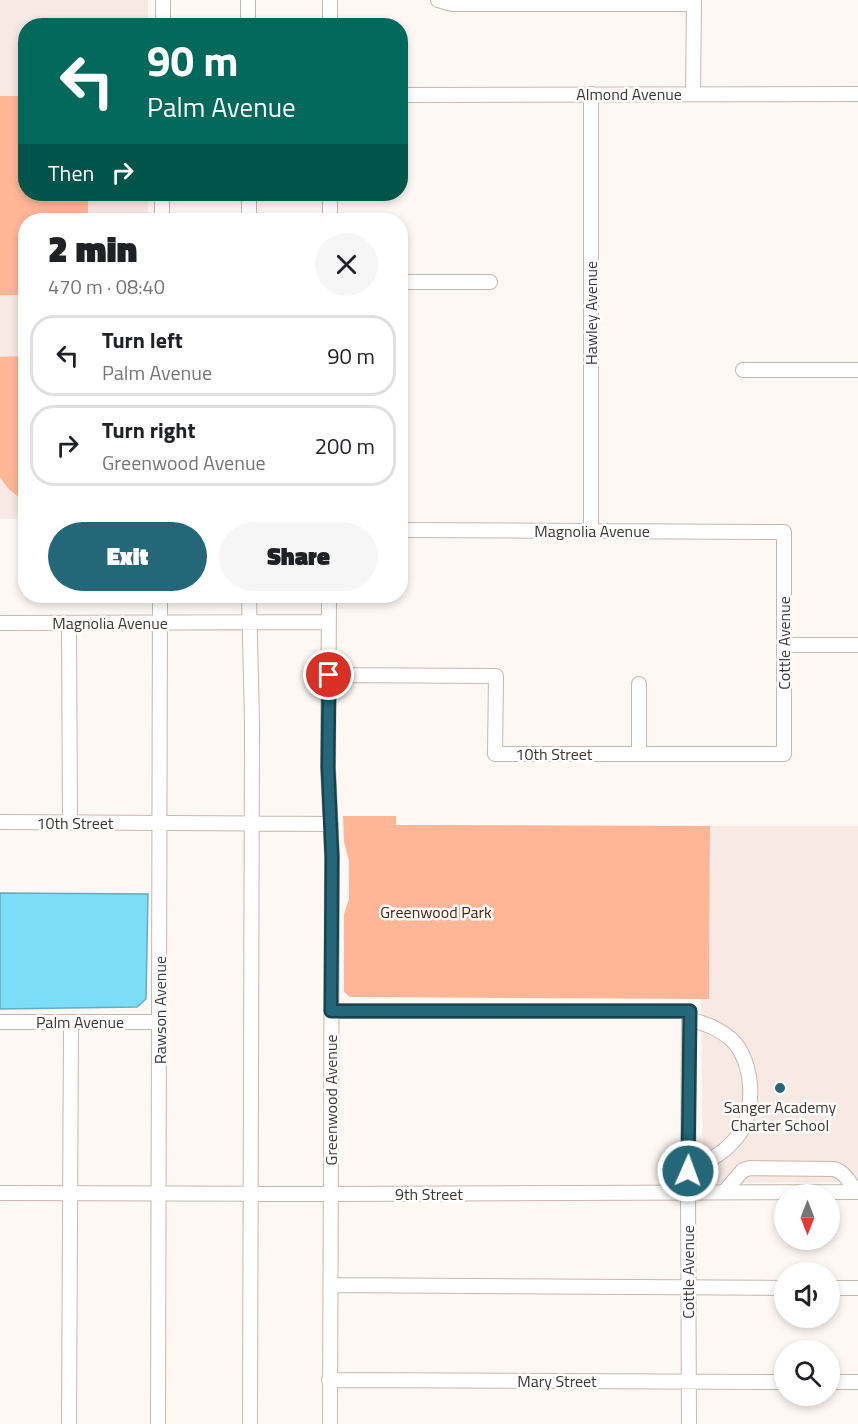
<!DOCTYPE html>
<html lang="en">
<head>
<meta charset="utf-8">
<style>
  :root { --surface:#fff; --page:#f6f6f6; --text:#202124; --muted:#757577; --line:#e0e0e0; --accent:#236778 }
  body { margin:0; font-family:"Titillium Web",sans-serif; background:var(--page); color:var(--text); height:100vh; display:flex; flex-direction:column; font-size:22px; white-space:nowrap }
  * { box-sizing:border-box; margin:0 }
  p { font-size:20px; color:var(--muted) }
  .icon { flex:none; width:33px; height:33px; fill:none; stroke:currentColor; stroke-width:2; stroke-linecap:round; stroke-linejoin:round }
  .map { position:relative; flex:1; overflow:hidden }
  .details { position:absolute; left:18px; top:213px; width:390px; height:390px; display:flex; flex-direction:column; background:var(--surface); border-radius:24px; box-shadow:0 3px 9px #0003 }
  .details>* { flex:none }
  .banner { position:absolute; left:18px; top:18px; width:390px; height:183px; border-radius:24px; box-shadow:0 3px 9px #0003; background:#00695c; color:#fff; overflow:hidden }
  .needle { width:39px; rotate:180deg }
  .fabs { position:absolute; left:774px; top:1184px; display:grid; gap:12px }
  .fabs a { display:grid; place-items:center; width:66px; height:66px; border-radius:50%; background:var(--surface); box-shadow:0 3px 9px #0003; font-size:30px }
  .pin { position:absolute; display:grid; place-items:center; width:51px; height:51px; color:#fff; margin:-26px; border:3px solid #fff; border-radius:50%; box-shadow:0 2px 6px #0007 }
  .me { position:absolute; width:66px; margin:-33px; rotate:2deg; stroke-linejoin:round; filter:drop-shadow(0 0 4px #0008) }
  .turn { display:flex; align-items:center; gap:21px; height:126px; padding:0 30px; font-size:27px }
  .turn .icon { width:78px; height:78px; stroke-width:2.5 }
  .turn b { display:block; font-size:42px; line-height:51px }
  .then { display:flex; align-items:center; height:57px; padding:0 30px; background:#0003; gap:12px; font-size:22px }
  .round { display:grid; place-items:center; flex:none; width:63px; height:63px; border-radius:32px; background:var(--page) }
  .overview { display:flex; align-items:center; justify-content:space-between; height:102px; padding:0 30px }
  h1 { font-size:36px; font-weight:800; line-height:45px }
  .action { display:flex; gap:12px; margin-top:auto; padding:12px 30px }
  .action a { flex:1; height:69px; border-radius:36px; background:var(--accent); color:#fff; font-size:24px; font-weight:800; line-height:69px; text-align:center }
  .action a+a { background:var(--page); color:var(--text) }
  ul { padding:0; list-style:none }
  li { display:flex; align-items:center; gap:18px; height:81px; margin:0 12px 9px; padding:0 18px; border:3px solid var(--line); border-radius:24px }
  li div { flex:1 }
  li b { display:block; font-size:22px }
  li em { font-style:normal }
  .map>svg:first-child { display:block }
  .built { fill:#f8e9e4 }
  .green { fill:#ffb697 }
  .water { fill:#7cddf8; stroke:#69abbe; stroke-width:1.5 }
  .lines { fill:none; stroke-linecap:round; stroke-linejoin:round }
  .minor-casing { stroke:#c6b7b1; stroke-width:16 }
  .minor { stroke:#fff; stroke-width:14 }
  .route-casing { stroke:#17434e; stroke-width:15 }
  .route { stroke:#236778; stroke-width:10 }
  .poi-dot { fill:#236778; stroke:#fff; stroke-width:2 }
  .labels { text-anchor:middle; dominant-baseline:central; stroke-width:5; stroke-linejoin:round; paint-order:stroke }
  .street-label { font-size:16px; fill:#3d3735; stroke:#fff }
  .park-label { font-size:16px; fill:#592003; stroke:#fff }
  .poi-label { font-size:16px; fill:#3d3735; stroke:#fff }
</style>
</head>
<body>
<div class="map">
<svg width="858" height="1424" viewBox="0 0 858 1424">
  <rect width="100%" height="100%" fill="#fef8f5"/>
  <path class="built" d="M0,0H148V25L26,26V194H148V220H26L25,519H0Z
    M710,826H858V1182L708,1183L703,1177L701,998H709Z"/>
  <path class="green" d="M0,96H25L26,194H88V220H26L25,295H0Z
    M25,356H26L25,501C16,496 5,487 0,477V357Z
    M343,816H396V825L710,826L709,999L350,997L344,992V915L349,898V861L344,842Z"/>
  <path class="water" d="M0,893L148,894L146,999L137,1007L0,1009Z"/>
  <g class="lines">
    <g class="minor-casing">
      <path id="minor" d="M248,0V26
        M330,0V26
        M438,0L452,4H694
        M163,26V0
        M591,94V531
        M693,94L694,0
        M400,95L858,94
        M249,194V220
        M162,220V194
        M330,220V194
        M400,282H490
        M743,370H858
        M249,596L252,723L250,1424
        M329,596L328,767L332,857L330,1424
        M0,623L329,622
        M69,623L70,823
        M784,645H858
        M329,675L496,676L495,754H784V532L400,530
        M639,684V754
        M0,822L331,824
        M331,1011H689L688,1192L689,1424
        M0,1022H160
        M688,1171C706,1162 724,1154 737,1137C757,1113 754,1060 731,1039C718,1028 706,1023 690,1020
        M724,1192L743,1170L750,1168L834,1169C845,1172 850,1183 856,1192
        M0,1193L330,1194L858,1192
        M331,1285L784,1288
        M830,1288H858
        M329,1380L784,1382
        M830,1382H858
        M69,1424L71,1022
        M158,1424L160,596"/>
    </g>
    <use href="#minor" class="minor"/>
  </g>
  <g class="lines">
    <g class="route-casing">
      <path id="route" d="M329,675L328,767L332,857L331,1011H690L688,1171"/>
    </g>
    <use href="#route" class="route"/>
  </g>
  <circle class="poi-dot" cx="780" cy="1088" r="6"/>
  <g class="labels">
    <g class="street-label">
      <text x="629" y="94">Almond Avenue</text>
      <text transform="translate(591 313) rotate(-90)">Hawley Avenue</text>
      <text x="592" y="531">Magnolia Avenue</text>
      <text x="110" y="623">Magnolia Avenue</text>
      <text transform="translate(784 643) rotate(-90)">Cottle Avenue</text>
      <text x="554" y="754">10th Street</text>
      <text x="75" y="823">10th Street</text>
      <text transform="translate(160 1010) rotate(-90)">Rawson Avenue</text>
      <text x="80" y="1022">Palm Avenue</text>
      <text transform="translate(331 1100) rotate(-90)">Greenwood Avenue</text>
      <text x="429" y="1194">9th Street</text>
      <text transform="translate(688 1272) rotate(-90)">Cottle Avenue</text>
      <text x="557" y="1381">Mary Street</text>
    </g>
    <g class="park-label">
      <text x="436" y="912">Greenwood Park</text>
    </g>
    <g class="poi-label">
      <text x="780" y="1107">Sanger Academy<tspan x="780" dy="18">Charter School</tspan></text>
    </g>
  </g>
</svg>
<div class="fabs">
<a><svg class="needle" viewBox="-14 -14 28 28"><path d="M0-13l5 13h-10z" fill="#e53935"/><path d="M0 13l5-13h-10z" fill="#757577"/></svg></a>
<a><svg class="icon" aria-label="sound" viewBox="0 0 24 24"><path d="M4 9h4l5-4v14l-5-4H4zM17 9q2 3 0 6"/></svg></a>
<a><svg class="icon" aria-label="search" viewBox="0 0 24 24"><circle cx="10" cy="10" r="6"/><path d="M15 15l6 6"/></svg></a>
</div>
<div class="pin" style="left:329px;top:675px;background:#d93025"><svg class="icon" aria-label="arrive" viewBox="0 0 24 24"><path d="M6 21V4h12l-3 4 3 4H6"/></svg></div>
<svg class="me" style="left:688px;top:1171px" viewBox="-20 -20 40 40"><circle r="17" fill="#236778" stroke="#fff" stroke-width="3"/><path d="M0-11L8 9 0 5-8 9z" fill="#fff"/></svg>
<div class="banner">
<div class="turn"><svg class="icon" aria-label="left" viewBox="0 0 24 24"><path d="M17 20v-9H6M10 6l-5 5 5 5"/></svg><div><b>90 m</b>Palm Avenue</div></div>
<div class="then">Then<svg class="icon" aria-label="right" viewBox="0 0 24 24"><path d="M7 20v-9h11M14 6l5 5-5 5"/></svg></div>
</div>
<section class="details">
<div class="overview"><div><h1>2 min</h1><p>470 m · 08:40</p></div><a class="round"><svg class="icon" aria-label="close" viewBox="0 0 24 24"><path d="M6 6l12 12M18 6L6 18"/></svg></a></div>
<ul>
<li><svg class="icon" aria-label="left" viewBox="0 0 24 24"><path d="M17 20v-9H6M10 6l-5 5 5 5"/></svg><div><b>Turn left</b><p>Palm Avenue</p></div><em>90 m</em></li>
<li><svg class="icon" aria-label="right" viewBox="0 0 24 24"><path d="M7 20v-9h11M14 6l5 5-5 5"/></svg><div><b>Turn right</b><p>Greenwood Avenue</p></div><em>200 m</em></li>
</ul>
<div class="action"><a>Exit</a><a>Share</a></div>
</section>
</div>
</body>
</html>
